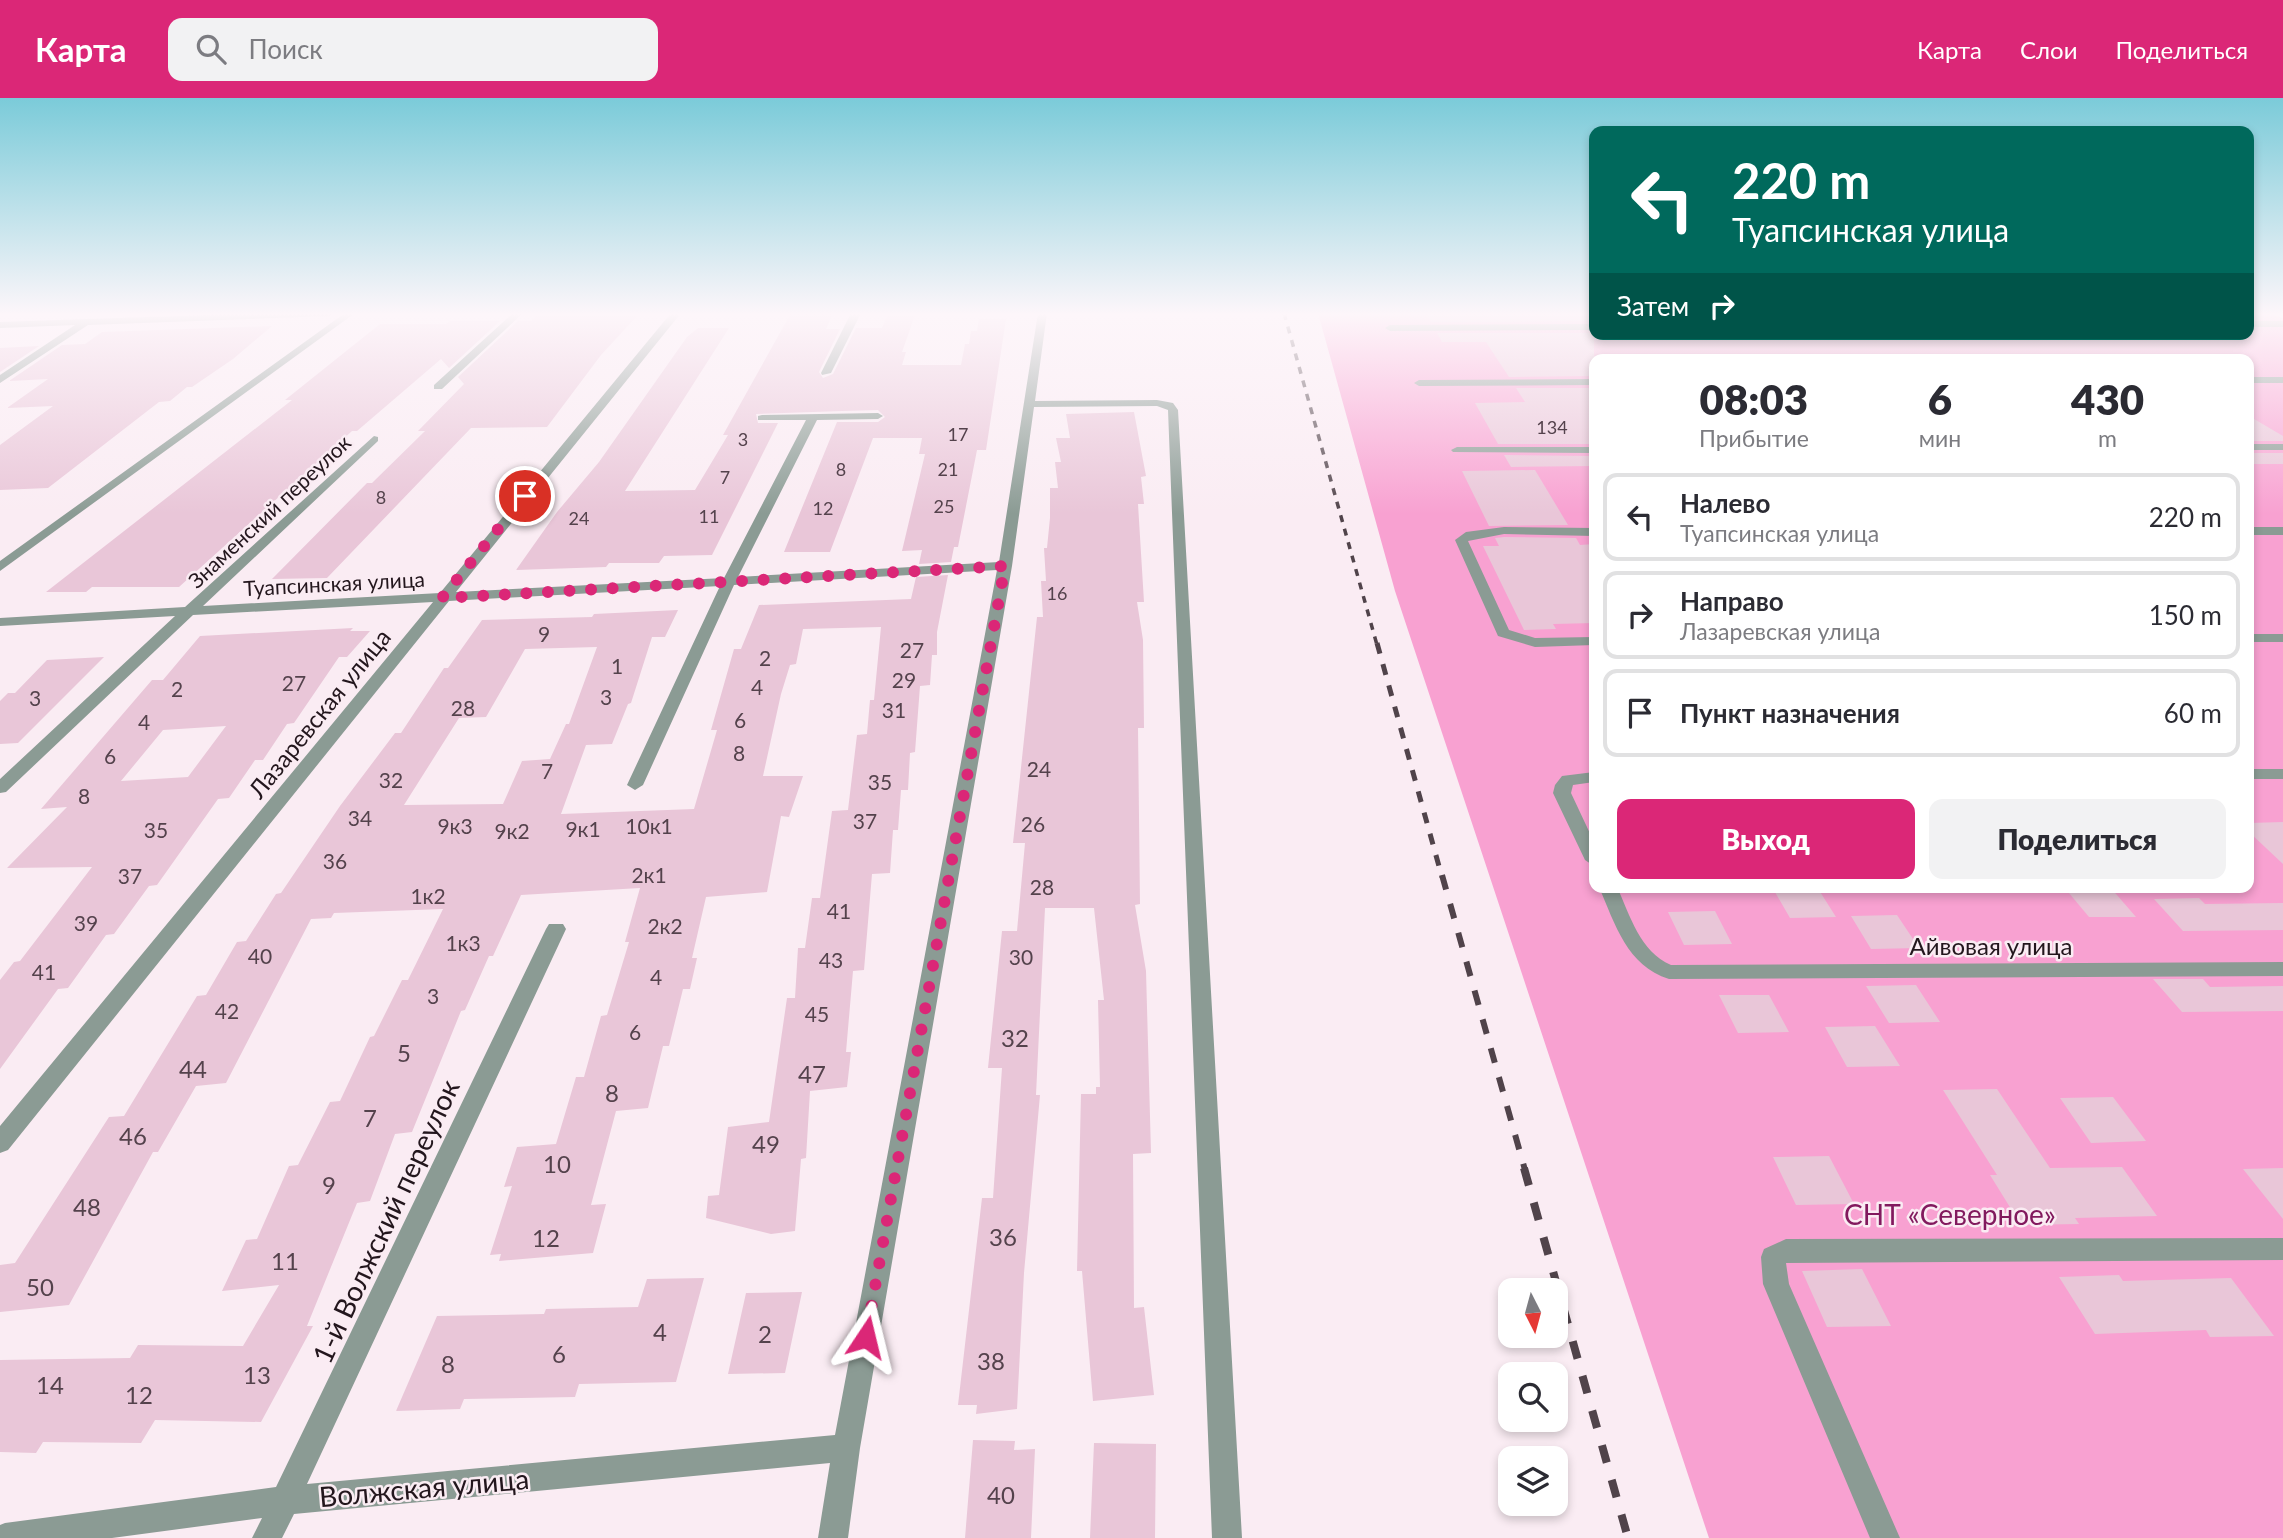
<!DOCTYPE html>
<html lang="ru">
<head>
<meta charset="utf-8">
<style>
  :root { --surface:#fff; --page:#f2f2f3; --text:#2b2b33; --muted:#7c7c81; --line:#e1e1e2; --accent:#db2777 }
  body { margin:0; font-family:Lato,sans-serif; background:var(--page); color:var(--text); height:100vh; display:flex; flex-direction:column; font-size:26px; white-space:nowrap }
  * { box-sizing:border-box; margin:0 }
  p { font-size:23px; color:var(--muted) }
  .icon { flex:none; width:38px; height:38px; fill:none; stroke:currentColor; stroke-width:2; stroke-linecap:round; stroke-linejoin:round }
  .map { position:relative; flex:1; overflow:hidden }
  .side { position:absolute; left:1589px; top:256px; width:665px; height:539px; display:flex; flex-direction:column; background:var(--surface); border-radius:14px; box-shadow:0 4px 10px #0003 }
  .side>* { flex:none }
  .top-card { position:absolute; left:1589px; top:28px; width:665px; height:214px; border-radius:14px; box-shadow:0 4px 10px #0003; background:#00695c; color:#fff; overflow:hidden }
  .needle { width:46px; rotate:174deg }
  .fabs { position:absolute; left:1498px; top:1180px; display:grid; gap:14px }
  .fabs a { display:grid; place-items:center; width:70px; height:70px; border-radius:14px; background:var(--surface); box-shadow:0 4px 10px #0003; font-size:35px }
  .pin { position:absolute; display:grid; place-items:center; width:60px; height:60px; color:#fff; margin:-30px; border:4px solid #fff; border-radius:50%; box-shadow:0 2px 7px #0007 }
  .me { position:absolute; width:77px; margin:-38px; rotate:10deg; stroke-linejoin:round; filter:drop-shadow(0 0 5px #0008) }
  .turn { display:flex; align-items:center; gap:24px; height:147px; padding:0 28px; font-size:32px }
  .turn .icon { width:91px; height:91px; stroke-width:2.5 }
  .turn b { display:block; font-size:49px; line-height:60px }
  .then { display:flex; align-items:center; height:66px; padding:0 28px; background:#0003; gap:14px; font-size:26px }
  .eta { display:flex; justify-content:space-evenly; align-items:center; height:119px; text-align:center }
  .eta b { font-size:42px; font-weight:800; line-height:49px }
  .cta { display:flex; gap:14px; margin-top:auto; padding:14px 28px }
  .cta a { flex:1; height:80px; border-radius:14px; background:var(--accent); color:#fff; font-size:28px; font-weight:800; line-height:80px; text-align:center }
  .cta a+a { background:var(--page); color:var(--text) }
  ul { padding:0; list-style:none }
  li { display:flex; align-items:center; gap:21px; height:88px; margin:0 14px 10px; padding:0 14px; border:4px solid var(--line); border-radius:14px }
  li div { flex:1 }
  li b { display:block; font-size:26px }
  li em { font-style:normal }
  header { display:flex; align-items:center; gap:42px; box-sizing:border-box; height:98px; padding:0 35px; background:var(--accent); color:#fff }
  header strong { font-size:33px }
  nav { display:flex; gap:38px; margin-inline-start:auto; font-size:24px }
  .search { width:490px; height:63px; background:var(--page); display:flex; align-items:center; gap:18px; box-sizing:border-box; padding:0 24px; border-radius:14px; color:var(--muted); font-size:26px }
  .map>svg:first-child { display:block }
  .green { fill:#f8a1d1; fill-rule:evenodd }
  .building { fill:#e9c6d8; fill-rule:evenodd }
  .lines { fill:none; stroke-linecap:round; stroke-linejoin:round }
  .street { fill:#8b9b94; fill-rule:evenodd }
  .rail-far3 { stroke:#50434a; stroke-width:3.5; stroke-dasharray:7 7; stroke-linecap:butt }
  .rail-far2 { stroke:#50434a; stroke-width:5; stroke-dasharray:11 11; stroke-linecap:butt }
  .rail-far1 { stroke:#50434a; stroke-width:6; stroke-dasharray:15 15; stroke-linecap:butt }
  .rail { stroke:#50434a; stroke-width:8; stroke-dasharray:18 18; stroke-linecap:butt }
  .route { stroke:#db2777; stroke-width:12; stroke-dasharray:0 21.6 }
  .labels { text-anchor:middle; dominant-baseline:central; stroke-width:5; stroke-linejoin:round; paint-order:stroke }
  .far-number-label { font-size:18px; fill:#54424c }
  .far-street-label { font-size:21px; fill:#23161d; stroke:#faecf3 }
  .number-label { font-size:21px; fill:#54424c }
  .street-label { font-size:24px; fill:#23161d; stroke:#faecf3 }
  .near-number-label { font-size:24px; fill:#54424c }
  .near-park-label { font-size:28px; fill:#82195e; stroke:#faecf3 }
  .near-street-label { font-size:28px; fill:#23161d; stroke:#faecf3 }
</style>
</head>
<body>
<header>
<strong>Карта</strong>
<div class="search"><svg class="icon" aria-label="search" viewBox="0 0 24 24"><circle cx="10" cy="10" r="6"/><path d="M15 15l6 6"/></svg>Поиск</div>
<nav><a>Карта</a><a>Слои</a><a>Поделиться</a></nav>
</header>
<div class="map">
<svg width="2283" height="1440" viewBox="0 0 2283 1440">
  <rect width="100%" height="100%" fill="#faecf3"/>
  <path class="green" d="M1318,215H1594V236H2249V215H2269L2283,220V1440H1709L1395,493ZM1594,261H2249V789H1594Z"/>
  <path class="building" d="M791,215H833L826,231H840L819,274L823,280L833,276L856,230H882L887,218L915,217L902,254H906L902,267H961L965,246H969L971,233H977L979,221H1006L986,352H977L958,449H954L951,464L919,466L922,452L902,453L925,356H919L922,340H873L830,454H784L837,324H878L885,319L878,312L842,313L756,316L758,325H778L712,457L664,458L659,465H609L606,469L516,472L557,414L599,364L687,239L698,230H729L625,393L695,392L728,337H723Z
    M1532,215L1594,216V223L1431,224L1426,216Z
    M638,217L601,257L547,329L471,330L327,480L272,481L367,385H372L425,333H418L464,286L458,279L518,223H531L536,218Z
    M450,223H500L449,270L441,261L357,333H352L179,489H92L86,494H46L292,302H285L380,226H446Z
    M272,228L233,261L192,289H187L170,303L159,304L48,390L0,392V347L53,308L7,310L48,281L9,283L62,247L85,246L102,234Z
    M1437,235H1594V278L1509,279L1486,244H1442Z
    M39,248L0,274V250Z
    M1516,290H1594V346H1498L1475,305L1525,304Z
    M1134,314L1146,378L1141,379L1144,406H1138L1144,504H1137L1143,542L1144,630H1138L1140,806L1135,807L1146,873L1151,1055L1133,1056L1134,1210L1144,1209L1154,1297L1093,1303L1082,1173H1077L1081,996H1096V989H1100L1098,902H1104L1094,810H1045L1036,997H1040L1024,1175L1017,1311L976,1316L977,1307H958L982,1100H993L1002,970H988L1002,833H1017L1025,745H1013L1037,519H1043L1041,483H1046L1044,450H1047L1050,420V390H1058L1055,364H1061L1056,340H1070L1066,316Z
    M2249,318L2283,338V343H2249Z
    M2249,355H2283V366H2249Z
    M1504,357L1594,358V368L1511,369Z
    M1535,372L1568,427L1489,428L1462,373Z
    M1504,439L1576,440L1580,447L1594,446V525L1553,526L1556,531L1524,532L1483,448H1499L1495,440Z
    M948,477L937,534V557H932L930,587L920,588L915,654L910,655L908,692H901L898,732H893L890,775L872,776L864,872L853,873L846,954H851L847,989L810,993L806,1060L801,1061L795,1133L771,1136L706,1120L708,1098L719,1097L728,1029L769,1024L787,900H795L798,850H805L812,800H820L832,713L848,712L857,637L867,636L870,602H874L881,529L803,531L796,566L790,567L781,596L763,678H803L789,719L781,718L767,794L706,799L692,860H697L690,891H683L669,948H663L648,1010L616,1013L591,1107L606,1106L593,1155L499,1163L501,1156L490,1157L512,1088L504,1089L517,1049L556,1046L576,979H584L601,918L607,917L629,844H625L640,790L521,797L493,858H489L465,912L461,913L412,1034L395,1036L370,1103L357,1105L307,1228H313L261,1324L155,1322L141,1345L43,1344L36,1355L0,1354V1262L130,1260L138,1247L243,1248L279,1187L222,1193L246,1142L257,1141L289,1068L298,1067L330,1004L340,1003L370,939L374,938L402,882H408L443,811L334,815L331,820L311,821L226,985L196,988L158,1054H153L69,1207L0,1214V1167L15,1165L109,1019L124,1018L197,898L206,897L237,844L246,843L276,796L281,795L340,708L395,635H401L444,570H448L482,522L592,519L594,516L678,512L665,539H652L631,605L628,606L612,646L586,647L561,716L694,711L717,632H711L734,551H741L759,507L911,501L916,479ZM597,549L569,626H566L550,661L522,663L503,706L404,707L459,620L486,619L525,551Z
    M353,530L350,533H370L347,559H339L294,625L287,626L263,662H255L229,700L218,701L157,787L149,788L114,836L106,837L68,890L58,891L0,971V882L14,864L20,863L92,769L7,770L67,709L41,711L152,582H163L200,538ZM226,628L188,679L121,683L163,632Z
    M104,559L18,645L0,646V603L8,595H15L47,562Z
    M2283,724V766L2249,734V725Z
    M1772,789H1817L1836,819L1790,820Z
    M2064,789H2110L2136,819H2089Z
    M2199,800L2205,806L2283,805V832L2183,833L2154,801Z
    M1715,813L1732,846L1684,847L1668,814Z
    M1897,817L1919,850L1871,851L1851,818Z
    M2153,881H2203L2210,889L2283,888V913L2182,914Z
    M1916,887L1940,924L1889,925L1866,888Z
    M1719,897H1769L1789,934L1738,935Z
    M1875,928L1900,968L1847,969L1825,929Z
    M1997,991L2050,1070L2122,1069L2157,1118L2075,1120L2079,1126L2021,1127L1990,1077H1997L1943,992Z
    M2113,999L2146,1043L2091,1045L2060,1000Z
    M1829,1058L1854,1106L1796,1107L1773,1059Z
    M2283,1070V1121L2243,1071Z
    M1862,1171L1891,1228L1827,1229L1802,1173Z
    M2119,1177L2123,1183L2231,1180L2274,1238L2210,1239L2206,1232L2095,1236L2059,1179Z
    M704,1180L676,1284L579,1286L575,1299L464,1301L460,1311L396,1313L437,1218L544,1216L546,1211L638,1209L647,1181Z
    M802,1194L785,1275L728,1276L746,1195Z
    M973,1342L1015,1343L1014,1352L1035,1351L1031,1440H965Z
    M1094,1345L1156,1346L1155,1440H1090Z"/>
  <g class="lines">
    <path class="street" d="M266,215H335L330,218L88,227L0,285V277L75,227L0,230V224Z
      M345,215H355L0,473V463Z
      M513,215H523L442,291H434V287Z
      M671,215H681L456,494L724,480L806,322H758V318L762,317L878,315L883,318L878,321L817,322L738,479L999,464L1038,215H1047L1035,303L1157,302L1173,305L1178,312L1242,1440H1212L1168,312L1157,308L1034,309L1012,468L860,1350L848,1440H818L830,1365L294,1416L282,1440H252L262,1420L112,1440H0V1427L5,1425L276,1389L546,831L549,826H563L566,831L307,1386L835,1337L997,472L734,487L643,687L635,692L627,687L720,488L449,503L8,1052L0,1055V1028L433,504L193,517L6,694L0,695V681L175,518L0,528V520L185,509L374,338L378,339V343L203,508L440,495Z
      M851,215H861L831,275L822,277L821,275Z
      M2249,223H2283V229H2249Z
      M1594,226V232L1390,233L1385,230L1390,227Z
      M2249,279H2283V285H2249Z
      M1594,281V287L1419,288L1414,285L1419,282Z
      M2249,346H2283V352H2249Z
      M1457,349H1594V355L1453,354L1451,352Z
      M1504,429L1594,430V438L1504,436L1468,443L1509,532L1535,540L1594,539V547L1535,549L1498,538L1455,442L1466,434Z
      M2249,429H2283V437H2249Z
      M2249,536H2283V544H2249Z
      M2249,671H2283V681H2249Z
      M1594,674V684L1573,687L1571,695L1594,744V768L1585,762L1553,695L1555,687L1562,678Z
      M1599,789H1617C1630,817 1640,854 1671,867L2283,864V878L1669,881C1627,868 1615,826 1599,789Z
      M2283,1140V1162L1786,1165L1789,1186L1900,1440H1870L1763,1186L1761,1159L1764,1151L1786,1141Z"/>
    <path class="rail-far3" d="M1284,215L1377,547"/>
    <path class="rail-far2" d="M1377,545L1442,779"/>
    <path class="rail-far1" d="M1442,777L1525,1072"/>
    <path class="rail" d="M1524,1070L1628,1440"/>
  </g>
  <linearGradient id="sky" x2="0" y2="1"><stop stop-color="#7bcbd9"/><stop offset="0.52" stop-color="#fdf6fa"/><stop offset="1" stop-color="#fdf6fa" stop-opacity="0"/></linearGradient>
  <rect width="2283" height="416" fill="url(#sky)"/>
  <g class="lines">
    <path class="route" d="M525,398L442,500L1005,468L866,1239"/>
  </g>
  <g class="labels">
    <g class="far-number-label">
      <text x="1552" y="329">134</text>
      <text x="958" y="336">17</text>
      <text x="743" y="341">3</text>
      <text x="841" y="371">8</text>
      <text x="948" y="371">21</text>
      <text x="725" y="379">7</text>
      <text x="381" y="399">8</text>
      <text x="944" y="408">25</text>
      <text x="823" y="410">12</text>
      <text x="709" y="418">11</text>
      <text x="579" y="420">24</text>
      <text x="1057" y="495">16</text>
    </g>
    <g class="far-street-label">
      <text transform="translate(269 413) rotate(-43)">Знаменский переулок</text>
      <text transform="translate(334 485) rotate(-3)">Туапсинская улица</text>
    </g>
    <g class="number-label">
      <text x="544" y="535">9</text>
      <text x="912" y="551">27</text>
      <text x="765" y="559">2</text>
      <text x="617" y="567">1</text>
      <text x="904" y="581">29</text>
      <text x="294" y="584">27</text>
      <text x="757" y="588">4</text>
      <text x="177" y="590">2</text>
      <text x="606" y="598">3</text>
      <text x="35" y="599">3</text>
      <text x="463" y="609">28</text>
      <text x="894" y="611">31</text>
      <text x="740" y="621">6</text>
      <text x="144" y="623">4</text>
      <text x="739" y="654">8</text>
      <text x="110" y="657">6</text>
      <text x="1039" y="670">24</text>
      <text x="547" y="672">7</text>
      <text x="391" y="681">32</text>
      <text x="880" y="683">35</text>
      <text x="84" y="697">8</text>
      <text x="360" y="719">34</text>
      <text x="865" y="722">37</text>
      <text x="1033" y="725">26</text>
      <text x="455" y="727">9к3</text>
      <text x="649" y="727">10к1</text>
      <text x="583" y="730">9к1</text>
      <text x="156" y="731">35</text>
      <text x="512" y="732">9к2</text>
      <text x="335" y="762">36</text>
      <text x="649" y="776">2к1</text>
      <text x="130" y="777">37</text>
      <text x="1042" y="788">28</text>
      <text x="428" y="797">1к2</text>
      <text x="839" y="812">41</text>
      <text x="86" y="824">39</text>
      <text x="665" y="827">2к2</text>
      <text x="463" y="844">1к3</text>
      <text x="260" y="857">40</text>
      <text x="1021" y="858">30</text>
      <text x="831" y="861">43</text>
      <text x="44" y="873">41</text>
      <text x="656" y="878">4</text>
      <text x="433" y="897">3</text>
      <text x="227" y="912">42</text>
      <text x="817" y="915">45</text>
      <text x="635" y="933">6</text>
    </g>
    <g class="street-label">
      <text transform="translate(319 615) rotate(-51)">Лазаревская улица</text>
      <text x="1991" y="847">Айвовая улица</text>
    </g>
    <g class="near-number-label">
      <text x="1015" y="939">32</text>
      <text x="404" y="954">5</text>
      <text x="193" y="970">44</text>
      <text x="812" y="975">47</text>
      <text x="612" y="994">8</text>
      <text x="370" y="1019">7</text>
      <text x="133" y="1037">46</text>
      <text x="766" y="1045">49</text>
      <text x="557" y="1065">10</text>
      <text x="329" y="1086">9</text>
      <text x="87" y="1108">48</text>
      <text x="1003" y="1138">36</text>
      <text x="546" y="1139">12</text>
      <text x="285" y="1162">11</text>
      <text x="40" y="1188">50</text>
      <text x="660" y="1233">4</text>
      <text x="765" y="1235">2</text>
      <text x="559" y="1255">6</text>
      <text x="991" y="1262">38</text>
      <text x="448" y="1265">8</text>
      <text x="257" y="1276">13</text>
      <text x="50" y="1286">14</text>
      <text x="139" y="1296">12</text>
      <text x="1001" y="1396">40</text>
    </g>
    <g class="near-park-label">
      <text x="1950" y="1116">СНТ «Северное»</text>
    </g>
    <g class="near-street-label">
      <text transform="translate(385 1123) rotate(-65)">1-й Волжский переулок</text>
      <text transform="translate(424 1389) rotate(-5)">Волжская улица</text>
    </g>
  </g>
</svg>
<div class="fabs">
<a><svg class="needle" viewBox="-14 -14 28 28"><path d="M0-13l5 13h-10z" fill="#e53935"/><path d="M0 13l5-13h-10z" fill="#7c7c81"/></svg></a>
<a><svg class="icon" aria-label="search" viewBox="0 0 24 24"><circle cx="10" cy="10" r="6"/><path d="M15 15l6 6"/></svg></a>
<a><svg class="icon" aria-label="layers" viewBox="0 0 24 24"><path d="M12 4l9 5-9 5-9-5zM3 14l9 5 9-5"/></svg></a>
</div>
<div class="pin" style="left:525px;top:398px;background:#d93025"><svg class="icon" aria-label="arrive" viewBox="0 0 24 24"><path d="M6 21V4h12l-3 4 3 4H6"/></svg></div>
<svg class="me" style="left:866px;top:1239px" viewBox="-20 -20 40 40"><path d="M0-17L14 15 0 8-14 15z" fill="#db2777" stroke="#fff" stroke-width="4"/></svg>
<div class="top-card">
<div class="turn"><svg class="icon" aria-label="left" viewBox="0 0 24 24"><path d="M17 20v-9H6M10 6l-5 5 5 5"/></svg><div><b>220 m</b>Туапсинская улица</div></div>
<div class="then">Затем<svg class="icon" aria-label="right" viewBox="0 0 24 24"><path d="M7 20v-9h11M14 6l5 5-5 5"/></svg></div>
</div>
<section class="side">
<div class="eta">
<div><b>08:03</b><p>Прибытие</p></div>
<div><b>6</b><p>мин</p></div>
<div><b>430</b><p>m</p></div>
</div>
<ul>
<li><svg class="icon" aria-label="left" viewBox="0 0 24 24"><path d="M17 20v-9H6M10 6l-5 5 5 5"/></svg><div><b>Налево</b><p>Туапсинская улица</p></div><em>220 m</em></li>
<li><svg class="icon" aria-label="right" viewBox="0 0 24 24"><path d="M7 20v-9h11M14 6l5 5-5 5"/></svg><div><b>Направо</b><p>Лазаревская улица</p></div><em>150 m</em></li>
<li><svg class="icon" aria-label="arrive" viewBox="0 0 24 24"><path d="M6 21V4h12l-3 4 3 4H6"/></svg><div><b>Пункт назначения</b></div><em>60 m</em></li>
</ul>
<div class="cta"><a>Выход</a><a>Поделиться</a></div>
</section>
</div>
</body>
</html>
